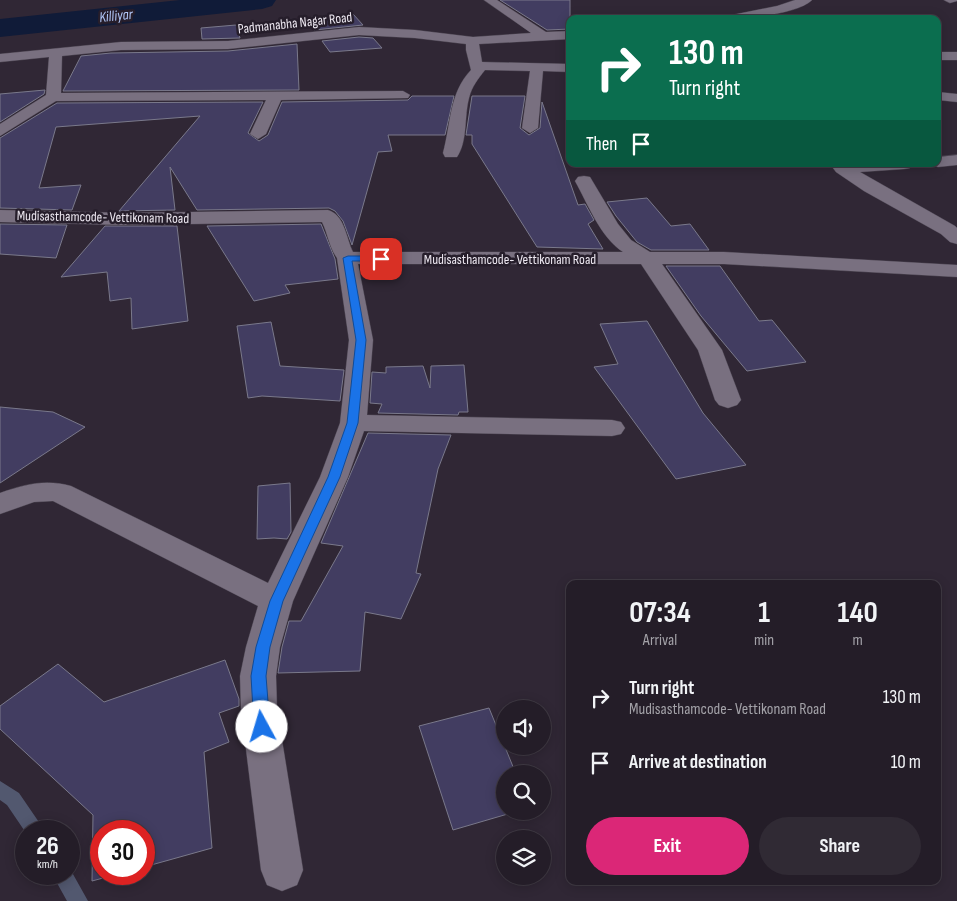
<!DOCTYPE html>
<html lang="en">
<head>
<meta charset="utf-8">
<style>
  :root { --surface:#241d28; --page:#302a34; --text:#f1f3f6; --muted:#a3a2a8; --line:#413b45; --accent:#db2777 }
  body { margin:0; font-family:"Sofia Sans Condensed",sans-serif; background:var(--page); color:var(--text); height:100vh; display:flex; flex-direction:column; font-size:19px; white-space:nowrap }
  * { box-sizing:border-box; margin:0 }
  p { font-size:16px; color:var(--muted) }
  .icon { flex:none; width:28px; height:28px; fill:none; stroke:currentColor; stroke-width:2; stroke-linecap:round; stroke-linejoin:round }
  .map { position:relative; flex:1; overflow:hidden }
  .drawer { position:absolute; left:566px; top:580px; width:375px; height:305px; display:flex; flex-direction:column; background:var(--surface); border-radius:10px; box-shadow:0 2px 12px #0003,0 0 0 1px var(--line) }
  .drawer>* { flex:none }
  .hud { position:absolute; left:566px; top:15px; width:375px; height:152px; border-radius:10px; box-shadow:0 2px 12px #0003,0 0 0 1px var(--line); background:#0b6e4f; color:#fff; overflow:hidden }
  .fabs { position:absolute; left:496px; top:700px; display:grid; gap:10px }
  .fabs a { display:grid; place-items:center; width:55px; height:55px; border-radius:50%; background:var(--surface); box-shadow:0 2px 12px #0003,0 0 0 1px var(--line); font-size:25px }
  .speed { position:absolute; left:15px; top:820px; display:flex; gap:10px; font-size:25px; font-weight:700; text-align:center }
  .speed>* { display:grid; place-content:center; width:65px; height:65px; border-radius:50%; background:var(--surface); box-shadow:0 2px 12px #0003,0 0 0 1px var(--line); line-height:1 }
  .speed small { font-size:12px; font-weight:400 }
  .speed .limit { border:8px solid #d22; background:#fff; color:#111 }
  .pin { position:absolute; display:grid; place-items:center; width:42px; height:42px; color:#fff; margin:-21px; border-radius:10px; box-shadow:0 2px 8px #0006 }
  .me { position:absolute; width:55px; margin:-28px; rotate:354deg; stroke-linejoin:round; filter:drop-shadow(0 0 4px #0008) }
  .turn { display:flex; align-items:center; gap:18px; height:105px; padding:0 20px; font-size:22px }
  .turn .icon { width:65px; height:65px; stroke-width:2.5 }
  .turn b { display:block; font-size:35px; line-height:42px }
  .then { display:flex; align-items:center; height:48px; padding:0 20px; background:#0003; gap:10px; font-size:19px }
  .eta { display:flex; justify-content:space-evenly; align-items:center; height:85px; text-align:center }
  .eta b { font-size:30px; font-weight:700; line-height:35px }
  .action { display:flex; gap:10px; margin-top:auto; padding:10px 20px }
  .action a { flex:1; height:58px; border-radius:30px; background:var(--accent); color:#fff; font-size:20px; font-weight:700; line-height:58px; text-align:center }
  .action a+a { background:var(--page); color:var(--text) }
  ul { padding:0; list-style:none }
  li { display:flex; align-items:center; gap:15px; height:65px; padding:0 20px }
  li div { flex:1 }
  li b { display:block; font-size:19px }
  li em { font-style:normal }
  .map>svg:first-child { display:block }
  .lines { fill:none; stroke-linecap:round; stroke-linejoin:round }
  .stream { fill:#52586f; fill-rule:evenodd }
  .river { fill:#101b38; fill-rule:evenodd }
  .building { fill:#423d61; stroke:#7a798b }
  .minor-casing { stroke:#4b4450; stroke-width:1 }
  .minor { fill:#797080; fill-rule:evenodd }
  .route { fill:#1a73e8; stroke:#114b97 }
  .labels { text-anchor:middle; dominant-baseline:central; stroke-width:5; stroke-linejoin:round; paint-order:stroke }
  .far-street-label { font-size:14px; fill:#ece7f0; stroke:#261e2b }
  .far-water-label { font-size:15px; font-style:italic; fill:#b1c6f6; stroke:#261e2b }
</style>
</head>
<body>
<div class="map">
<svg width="957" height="901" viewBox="0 0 957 901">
  <rect width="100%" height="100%" fill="#302735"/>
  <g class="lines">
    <path class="stream" d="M0,781L19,793L45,831L26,833L7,805L0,800Z
      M69,867L88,901H67L52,874H69Z"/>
    <path class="river" d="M180,0H276L272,6L262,9L0,37V19Z"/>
  </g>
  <path class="building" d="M500,0H570V29L547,30Z
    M353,14L363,25L314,30L305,18Z
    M236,25L240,38L202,39L201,28Z
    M359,37L373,38L382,48L330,52L322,41Z
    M297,44L299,90L63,91L81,56L111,53L228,51Z
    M45,90L44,94L0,122V94Z
    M412,96H454L445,135H388L392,151L378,152L352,245L343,221L335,211L329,208L197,210L170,167L175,210L119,211L200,116L56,127L39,188L81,185L72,210L0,208V138L57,103L263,102L248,133L259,141L268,135L282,102L408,100Z
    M472,96H525L520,128L529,135L540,128L542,102L578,205L585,204L594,220L588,224L603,249L537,247L472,144V135H466Z
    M647,198L671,226L690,224L709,250H651L637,242L616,216L607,202Z
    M0,224L67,225L56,258L0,254Z
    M321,224L335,259L338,279L285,285L290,293L254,301L207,226Z
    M105,226H177L188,321L132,329L131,298L110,301L107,272L61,277Z
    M666,266H720L759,321L772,320L806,362L747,371L701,316Z
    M647,321L703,413L746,465L676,479L594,367L618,364L600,324Z
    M271,322L280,366L344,370L340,401L262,396L248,398L237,326Z
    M464,365L468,412H459L458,415L378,413L382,404L370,403L372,372L386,373V367L423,366L430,388L431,366Z
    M0,407L53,412L85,427L0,483Z
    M368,433L451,435L438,469L416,573L421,574L401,619L365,612L360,671L278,673L282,647L289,621H301L343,546L321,543Z
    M290,483L291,532L287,539L274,538L257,539L258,486Z
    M225,660L239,699V706L219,713L229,742L204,752L212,848L144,867V831H101V874H118L92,881L93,815L0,729V706L58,664L104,702Z
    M489,708L516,774H505V811H518L453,830L419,726Z"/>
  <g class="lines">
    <g class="minor-casing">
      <path id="minor" d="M484,0H497L546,32L570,31V39L479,44L482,62L570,64V72L543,71L538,128L530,133L522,128L530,71L485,70C478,79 472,86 469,98C464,116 468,141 457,157H445L443,153C451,124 449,93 471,70L466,50V44L415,38L359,35L228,49L121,50L62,56L61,93L403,91L410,95L408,98L281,100L266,134L258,139L250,134L266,100L56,101L0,136V124L46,95L49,57L0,62V54L121,42L228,41L359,27L415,30L473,37L531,33Z
        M795,0H812C797,15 741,19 720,19L722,17L777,6Z
        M944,0H957V1L950,3Z
        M938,52H957V60H938Z
        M938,92L957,94V102L938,100Z
        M957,155V165L938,167L931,164H938V157Z
        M836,164H912L910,168L904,169L860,172L955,226L957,228V244L950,242L941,234L864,191L836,172L833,168Z
        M584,176L590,177L618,224L631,240L650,252H724L957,265V277L724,264H662L722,350L741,400L737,405L728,408L719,405L715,400L698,350L641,264H358L373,340L367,415L612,420L621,422L625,428L621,434L612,436L364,431L348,477L293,601L280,647L276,676L277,709L303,870L297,885L282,891L267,885L261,870L241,709L240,676L246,647L258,606L53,501L34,502L0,514V493C25,484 46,479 71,486L268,583L320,477L340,423L349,340L337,258C329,247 328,234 322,222L127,225L0,222V210L127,213L328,210C345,215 346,238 353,252H623C600,237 588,204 575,181L578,177Z"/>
    </g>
    <use href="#minor" class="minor"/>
  </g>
  <path class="route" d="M348,256H381L385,259L381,261H352L366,340L358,423L340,477L283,601L270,647L266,676L270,727L267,732L262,734L256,732L254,727L251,676L256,647L270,601L328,477L347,423L356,340L343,258Z"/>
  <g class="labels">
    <g class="far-street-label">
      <text transform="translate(295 23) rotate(-6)">Padmanabha Nagar Road</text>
      <text transform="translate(103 217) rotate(1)">Mudisasthamcode- Vettikonam Road</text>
      <text x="510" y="259">Mudisasthamcode- Vettikonam Road</text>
    </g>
    <g class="far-water-label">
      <text transform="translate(116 16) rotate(-6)">Killiyar</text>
    </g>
  </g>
</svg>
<div class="fabs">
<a><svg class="icon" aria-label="sound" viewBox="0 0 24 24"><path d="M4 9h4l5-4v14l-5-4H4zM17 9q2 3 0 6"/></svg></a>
<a><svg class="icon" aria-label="search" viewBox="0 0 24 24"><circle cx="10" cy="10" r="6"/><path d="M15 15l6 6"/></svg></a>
<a><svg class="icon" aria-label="layers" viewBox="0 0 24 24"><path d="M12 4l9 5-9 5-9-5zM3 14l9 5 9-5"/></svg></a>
</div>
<div class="speed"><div>26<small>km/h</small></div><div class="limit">30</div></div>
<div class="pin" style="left:381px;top:259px;background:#d93025"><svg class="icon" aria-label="arrive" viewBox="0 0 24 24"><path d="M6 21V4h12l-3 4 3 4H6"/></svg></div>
<svg class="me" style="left:262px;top:727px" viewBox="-20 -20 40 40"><circle r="19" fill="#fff"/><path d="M0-13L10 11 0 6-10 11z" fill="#1a73e8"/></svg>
<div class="hud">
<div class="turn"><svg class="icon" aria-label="right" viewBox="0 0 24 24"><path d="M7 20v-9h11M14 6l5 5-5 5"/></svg><div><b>130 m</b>Turn right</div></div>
<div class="then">Then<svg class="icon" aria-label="arrive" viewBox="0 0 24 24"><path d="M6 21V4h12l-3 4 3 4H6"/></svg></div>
</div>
<section class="drawer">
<div class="eta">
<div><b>07:34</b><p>Arrival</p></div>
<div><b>1</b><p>min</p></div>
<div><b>140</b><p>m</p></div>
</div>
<ul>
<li><svg class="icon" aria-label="right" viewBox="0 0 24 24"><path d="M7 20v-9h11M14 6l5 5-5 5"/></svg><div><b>Turn right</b><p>Mudisasthamcode- Vettikonam Road</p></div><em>130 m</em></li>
<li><svg class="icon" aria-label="arrive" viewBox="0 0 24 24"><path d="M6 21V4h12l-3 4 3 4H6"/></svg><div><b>Arrive at destination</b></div><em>10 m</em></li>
</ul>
<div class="action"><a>Exit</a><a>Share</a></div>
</section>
</div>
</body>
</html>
